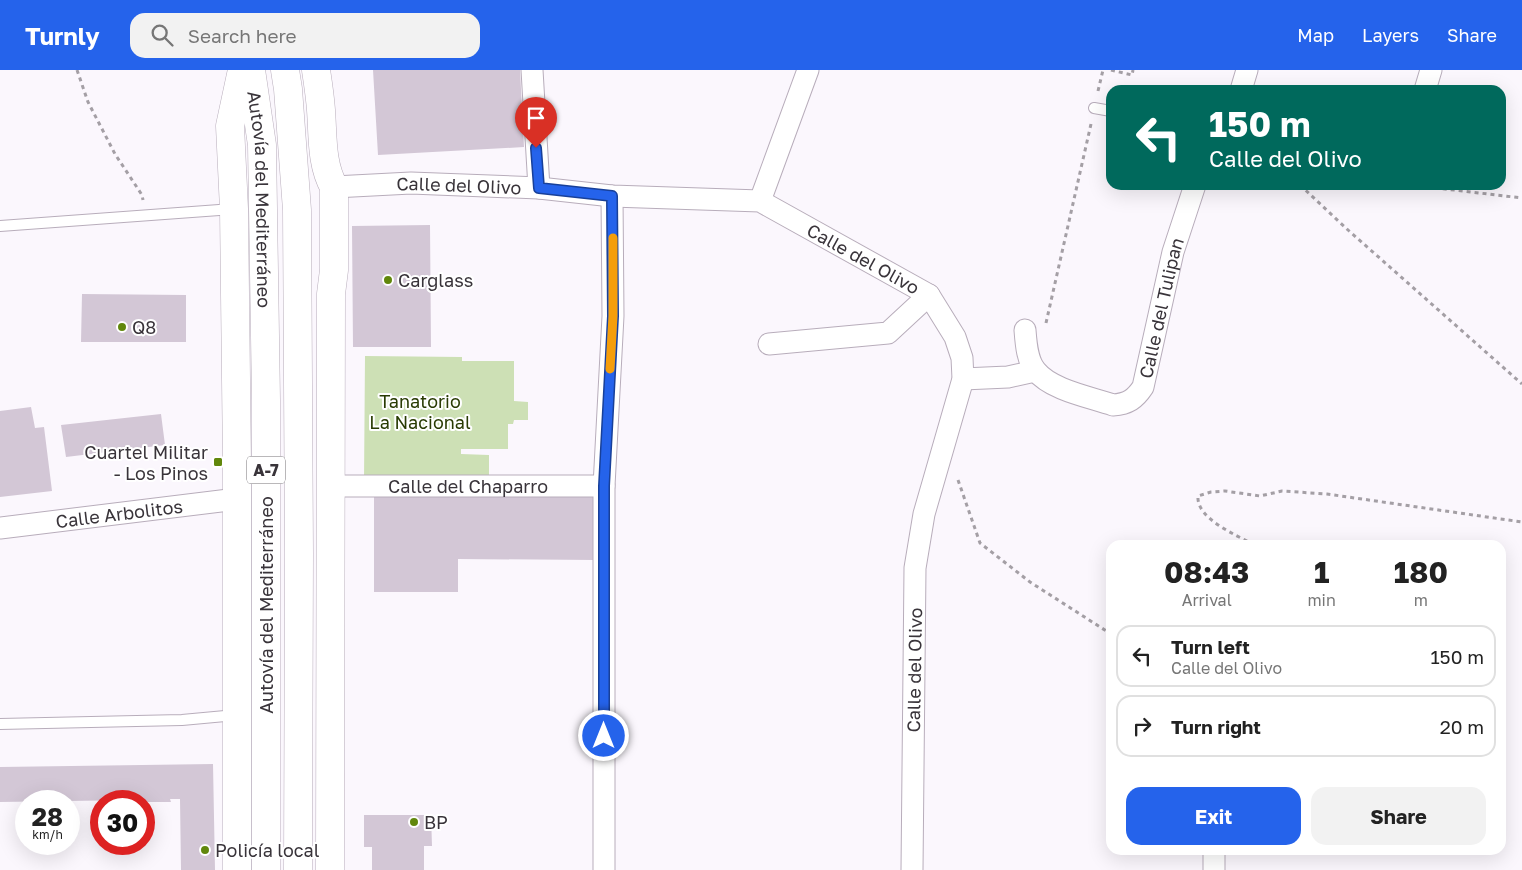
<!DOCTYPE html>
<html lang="en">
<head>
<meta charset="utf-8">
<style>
  :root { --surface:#fff; --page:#f2f2f2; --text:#222; --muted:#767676; --line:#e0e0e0; --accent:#2563eb }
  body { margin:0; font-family:"Golos Text",sans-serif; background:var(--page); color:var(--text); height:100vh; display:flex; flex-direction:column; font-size:19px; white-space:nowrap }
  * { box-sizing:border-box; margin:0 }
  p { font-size:16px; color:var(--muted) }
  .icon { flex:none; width:28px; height:28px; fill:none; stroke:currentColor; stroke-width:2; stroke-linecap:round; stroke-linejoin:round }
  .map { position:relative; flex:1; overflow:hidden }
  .side { position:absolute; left:1106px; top:470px; width:400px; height:315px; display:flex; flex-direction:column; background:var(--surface); border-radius:15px; box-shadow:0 5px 20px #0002 }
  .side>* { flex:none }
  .top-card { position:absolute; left:1106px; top:15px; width:400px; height:105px; border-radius:15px; box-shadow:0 5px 20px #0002; background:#00695c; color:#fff; overflow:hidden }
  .speed { position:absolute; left:15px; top:720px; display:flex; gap:10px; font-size:25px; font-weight:700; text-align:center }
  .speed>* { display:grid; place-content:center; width:65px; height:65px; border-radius:50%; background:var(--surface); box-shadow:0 5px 20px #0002; line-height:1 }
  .speed small { font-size:12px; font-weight:400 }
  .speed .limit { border:8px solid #d22; background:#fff; color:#111 }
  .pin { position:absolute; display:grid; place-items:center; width:42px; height:42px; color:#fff; margin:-51px -21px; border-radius:50% 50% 50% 0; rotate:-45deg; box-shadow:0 0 5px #0007 }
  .pin .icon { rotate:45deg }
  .me { position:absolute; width:55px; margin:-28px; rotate:0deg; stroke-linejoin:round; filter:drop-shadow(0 0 4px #0008) }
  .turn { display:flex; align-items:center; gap:18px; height:105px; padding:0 20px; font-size:22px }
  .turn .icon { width:65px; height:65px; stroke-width:2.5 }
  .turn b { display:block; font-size:35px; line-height:42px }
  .eta { display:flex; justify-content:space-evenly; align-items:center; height:85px; text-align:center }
  .eta b { font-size:30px; font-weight:700; line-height:35px }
  .cta { display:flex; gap:10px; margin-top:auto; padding:10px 20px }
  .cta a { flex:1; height:58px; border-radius:15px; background:var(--accent); color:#fff; font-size:20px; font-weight:700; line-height:58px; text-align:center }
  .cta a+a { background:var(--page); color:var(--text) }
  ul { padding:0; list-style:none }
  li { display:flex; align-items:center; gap:15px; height:62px; margin:0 10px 8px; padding:0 10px; border:2px solid var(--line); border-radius:15px }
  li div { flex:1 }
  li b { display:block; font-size:19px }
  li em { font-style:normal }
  header { display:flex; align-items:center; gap:30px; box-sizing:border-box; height:70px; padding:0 25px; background:var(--accent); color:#fff }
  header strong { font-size:24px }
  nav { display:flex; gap:28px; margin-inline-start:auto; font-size:18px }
  .search { width:350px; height:45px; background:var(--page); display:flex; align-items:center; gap:12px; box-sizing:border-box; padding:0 18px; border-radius:15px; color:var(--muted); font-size:19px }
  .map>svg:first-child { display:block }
  .green { fill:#cde0b5 }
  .building { fill:#d3c7d6 }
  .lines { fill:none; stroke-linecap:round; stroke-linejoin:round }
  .lane-casing { stroke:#b8adbb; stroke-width:12 }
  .street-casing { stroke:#b8adbb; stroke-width:23 }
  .secondary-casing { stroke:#b8adbb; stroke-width:29 }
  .highway-casing { stroke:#b8adbb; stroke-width:29 }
  .path { stroke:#a49fa5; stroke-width:3; stroke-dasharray:4 4; stroke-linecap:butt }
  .lane { stroke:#fff; stroke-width:10 }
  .street { stroke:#fff; stroke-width:21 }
  .secondary { stroke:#fff; stroke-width:28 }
  .highway { stroke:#fff; stroke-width:28 }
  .route-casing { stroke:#184099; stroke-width:12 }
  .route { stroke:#2563eb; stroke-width:9 }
  .slow { stroke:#f59e0b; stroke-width:9 }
  .poi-dot { fill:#61870c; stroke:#fff; stroke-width:2 }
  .labels { text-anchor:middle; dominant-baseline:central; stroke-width:4; stroke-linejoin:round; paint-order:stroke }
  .shield { fill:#fff; stroke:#747175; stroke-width:1 }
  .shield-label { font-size:16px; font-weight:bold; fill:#39343a }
  .street-label { font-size:18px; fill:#39343a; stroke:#fff }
  .poi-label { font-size:18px; fill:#39343a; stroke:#fff; text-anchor:start }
  .park-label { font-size:18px; fill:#293b03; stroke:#fff }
</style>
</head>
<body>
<header>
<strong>Turnly</strong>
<div class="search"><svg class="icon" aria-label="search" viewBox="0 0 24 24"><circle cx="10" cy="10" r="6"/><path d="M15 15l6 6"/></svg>Search here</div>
<nav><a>Map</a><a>Layers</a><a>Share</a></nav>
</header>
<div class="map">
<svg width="1522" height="800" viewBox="0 0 1522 800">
  <rect width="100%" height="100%" fill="#fbf7fd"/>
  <path class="green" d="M365,286L462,287V291H514V331L528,332V350H514L513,354H508V379H461V384L489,385V409L364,411Z"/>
  <path class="building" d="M373,0H520L524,77L378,85Z
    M430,155L431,277H353L352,156Z
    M82,224L186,225V272H81Z
    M31,337L35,358L44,357L52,421L0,427V341Z
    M161,344L165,375L66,387L61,355Z
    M374,425L596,426L595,490L458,489V522H374Z
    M213,694L215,800H181L180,729H170L171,732H144V731L135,730L0,732V697Z
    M364,745H431L432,776H424V800H372V777H364Z"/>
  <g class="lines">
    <g class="lane-casing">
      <path id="lane" d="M1094,38L1111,41
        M0,156L233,139
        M0,654L182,650L236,645"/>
    </g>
    <g class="street-casing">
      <g id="street">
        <path d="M532,0L539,118"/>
        <path d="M1241,20L1247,0"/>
        <path d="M1425,20L1431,0"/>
        <path id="s1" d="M334,117L411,113L539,118L612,126L760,131L929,225L955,267L962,288L963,309L924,444L915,498L912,800"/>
        <path d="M760,131L808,0"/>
        <path id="s2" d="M1025,260C1026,273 1027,291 1036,301C1051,320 1090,327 1113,335C1128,334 1135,329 1143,317L1173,182L1195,115"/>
        <path d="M769,274L888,263L929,225"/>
        <path d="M963,309L1008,307L1035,301"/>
        <path id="s3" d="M330,416H604"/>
        <path id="s4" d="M0,458L237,429"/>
        <path d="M604,800V416L613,246L612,126"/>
        <path d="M1214,800V780"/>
      </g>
    </g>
    <g class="secondary-casing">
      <path id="secondary" d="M316,0C318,13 320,26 321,40C323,66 321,94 334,117V200L331,224L330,800
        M237,800V394L234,139L230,56L242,0"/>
    </g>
    <g class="highway-casing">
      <g id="highway">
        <path id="s5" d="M251,0L262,75L266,330V800"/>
        <path d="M285,0L288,19L297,140L299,483L298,800"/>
      </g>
    </g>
    <path class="path" d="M77,0L88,32L115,84L142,125L143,130
      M1111,0L1132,5L1133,0
      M1098,21L1103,0
      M1300,115L1348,160L1522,314
      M1411,115L1522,128
      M1046,253L1091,54
      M958,410L980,473L1030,512L1111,564
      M1254,475C1237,465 1196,449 1198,426L1211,422L1225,421L1260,426L1282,421L1327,424L1522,452"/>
    <use href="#lane" class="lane"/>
    <use href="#street" class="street"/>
    <use href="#secondary" class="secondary"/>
    <use href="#highway" class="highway"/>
  </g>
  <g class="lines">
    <g class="route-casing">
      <path id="route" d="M536,78L539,118L612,126L613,246L604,416V666"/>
    </g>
    <use href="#route" class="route"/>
    <path class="slow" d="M610,299L613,246V168"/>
  </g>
  <g class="poi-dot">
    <circle cx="388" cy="210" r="5"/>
    <circle cx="122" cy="257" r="5"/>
    <rect x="213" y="387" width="10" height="10" rx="2.5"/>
    <circle cx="414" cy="752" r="5"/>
    <circle cx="205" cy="780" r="5"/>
  </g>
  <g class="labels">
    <rect class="shield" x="247" y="386.5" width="38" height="27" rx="4"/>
    <g class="shield-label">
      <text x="266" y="400">A-7</text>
    </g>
    <g class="street-label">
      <text stroke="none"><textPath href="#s1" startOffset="125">Calle del Olivo</textPath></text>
      <text stroke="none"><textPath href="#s5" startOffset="130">Autovía del Mediterráneo</textPath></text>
      <text stroke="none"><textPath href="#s1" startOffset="545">Calle del Olivo</textPath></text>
      <text stroke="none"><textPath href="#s2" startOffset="246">Calle del Tulipan</textPath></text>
      <text stroke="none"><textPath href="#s3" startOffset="138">Calle del Chaparro</textPath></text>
      <text stroke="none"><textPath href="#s4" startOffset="120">Calle Arbolitos</textPath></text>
      <text transform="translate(266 535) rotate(-90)">Autovía del Mediterráneo</text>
      <text transform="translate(914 600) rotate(-89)">Calle del Olivo</text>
    </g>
    <g class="poi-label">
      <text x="398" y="210">Carglass</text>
      <text x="132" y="257">Q8</text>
      <text x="208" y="382" text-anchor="end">Cuartel Militar<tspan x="208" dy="21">- Los Pinos</tspan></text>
      <text x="424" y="752">BP</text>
      <text x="215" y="780">Policía local</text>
    </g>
    <g class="park-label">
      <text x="420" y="331">Tanatorio<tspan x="420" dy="21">La Nacional</tspan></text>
    </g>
  </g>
</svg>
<div class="speed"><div>28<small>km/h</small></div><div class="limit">30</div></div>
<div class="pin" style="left:536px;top:78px;background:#d93025"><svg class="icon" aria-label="arrive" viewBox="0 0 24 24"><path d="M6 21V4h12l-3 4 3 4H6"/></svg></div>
<svg class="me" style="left:604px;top:666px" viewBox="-20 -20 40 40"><circle r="17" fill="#2563eb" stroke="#fff" stroke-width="3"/><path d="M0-11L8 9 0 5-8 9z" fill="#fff"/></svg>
<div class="top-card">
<div class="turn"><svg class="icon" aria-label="left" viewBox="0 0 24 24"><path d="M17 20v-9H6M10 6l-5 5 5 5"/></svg><div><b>150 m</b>Calle del Olivo</div></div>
</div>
<section class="side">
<div class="eta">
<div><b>08:43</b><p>Arrival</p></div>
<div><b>1</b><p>min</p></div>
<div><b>180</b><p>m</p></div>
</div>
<ul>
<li><svg class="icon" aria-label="left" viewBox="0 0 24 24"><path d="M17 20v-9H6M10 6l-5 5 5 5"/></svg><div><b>Turn left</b><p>Calle del Olivo</p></div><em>150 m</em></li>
<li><svg class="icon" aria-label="right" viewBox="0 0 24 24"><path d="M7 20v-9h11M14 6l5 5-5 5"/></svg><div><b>Turn right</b></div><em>20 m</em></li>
</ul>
<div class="cta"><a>Exit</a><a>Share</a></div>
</section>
</div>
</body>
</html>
